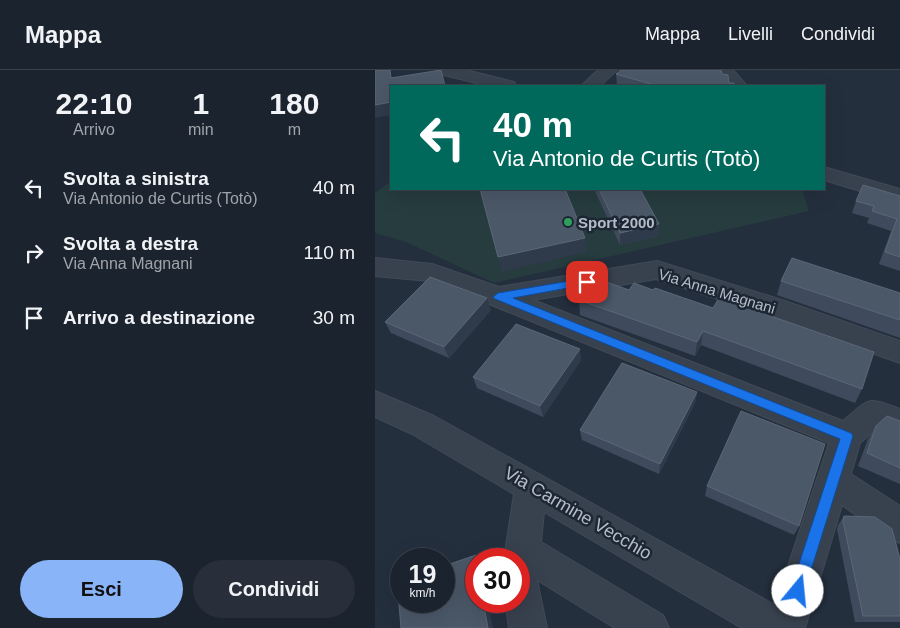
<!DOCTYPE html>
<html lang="it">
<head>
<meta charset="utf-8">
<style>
  :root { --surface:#1b232e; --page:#282f3a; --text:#f1f3f6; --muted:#a0a4aa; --line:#39404a; --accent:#8ab4f8 }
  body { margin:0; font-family:Arial,sans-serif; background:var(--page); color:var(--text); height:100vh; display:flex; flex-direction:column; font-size:19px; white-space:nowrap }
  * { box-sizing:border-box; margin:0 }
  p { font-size:16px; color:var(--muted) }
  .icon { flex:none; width:28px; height:28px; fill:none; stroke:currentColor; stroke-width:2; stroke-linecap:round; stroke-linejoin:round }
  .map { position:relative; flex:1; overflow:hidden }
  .drawer { display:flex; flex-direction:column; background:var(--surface); width:375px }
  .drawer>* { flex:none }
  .hud { position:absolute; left:15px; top:15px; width:435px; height:105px; border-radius:0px; box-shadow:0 5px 20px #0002,0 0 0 1px var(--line); background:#00695c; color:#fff; overflow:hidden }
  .speed { position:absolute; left:15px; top:478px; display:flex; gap:10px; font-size:25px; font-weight:700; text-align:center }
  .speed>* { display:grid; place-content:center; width:65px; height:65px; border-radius:50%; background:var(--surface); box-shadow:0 5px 20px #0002,0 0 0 1px var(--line); line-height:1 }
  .speed small { font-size:12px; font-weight:400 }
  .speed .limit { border:8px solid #d22; background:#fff; color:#111 }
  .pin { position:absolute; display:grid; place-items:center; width:42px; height:42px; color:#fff; margin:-21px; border-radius:10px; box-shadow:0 2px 8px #0006 }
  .me { position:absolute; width:55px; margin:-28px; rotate:17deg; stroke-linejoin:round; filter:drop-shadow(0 0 4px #0008) }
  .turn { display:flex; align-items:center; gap:18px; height:105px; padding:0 20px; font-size:22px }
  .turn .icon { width:65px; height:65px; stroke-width:2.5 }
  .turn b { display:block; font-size:35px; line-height:42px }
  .eta { display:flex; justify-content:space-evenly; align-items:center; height:85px; text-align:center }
  .eta b { font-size:30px; font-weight:700; line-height:35px }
  .cta { display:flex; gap:10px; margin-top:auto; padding:10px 20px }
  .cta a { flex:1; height:58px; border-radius:30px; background:var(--accent); color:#111; font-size:20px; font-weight:700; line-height:58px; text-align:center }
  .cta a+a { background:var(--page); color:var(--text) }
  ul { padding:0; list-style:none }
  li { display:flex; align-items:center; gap:15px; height:65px; padding:0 20px }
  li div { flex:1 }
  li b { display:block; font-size:19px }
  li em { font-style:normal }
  header { display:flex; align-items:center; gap:30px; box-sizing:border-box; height:70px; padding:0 25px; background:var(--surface); border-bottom:1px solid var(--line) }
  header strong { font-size:24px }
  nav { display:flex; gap:28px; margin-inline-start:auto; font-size:18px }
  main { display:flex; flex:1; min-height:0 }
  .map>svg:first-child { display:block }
  .green { fill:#263c3f }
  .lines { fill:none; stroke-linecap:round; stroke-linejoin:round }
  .minor-casing { stroke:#414a57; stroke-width:2 }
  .minor { fill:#38414e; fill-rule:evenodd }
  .wall { fill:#3f4b5c }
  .shaded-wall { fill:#2f3b4b }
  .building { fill:#4b5868; stroke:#5c6777 }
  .route { fill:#1a73e8; stroke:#114b97 }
  .leisure-dot { fill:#2e9e5b; stroke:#1d2633; stroke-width:2 }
  .labels { text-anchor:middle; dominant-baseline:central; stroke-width:5; stroke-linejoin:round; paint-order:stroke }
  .poi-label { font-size:15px; font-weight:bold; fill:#b4bcc9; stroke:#1d2633; text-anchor:start }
  .street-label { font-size:15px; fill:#b4bcc9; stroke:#1d2633 }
  .near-street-label { font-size:18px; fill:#b4bcc9; stroke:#1d2633 }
</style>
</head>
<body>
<header>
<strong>Mappa</strong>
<nav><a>Mappa</a><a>Livelli</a><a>Condividi</a></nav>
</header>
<main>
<section class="drawer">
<div class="eta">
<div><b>22:10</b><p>Arrivo</p></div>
<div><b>1</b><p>min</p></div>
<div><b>180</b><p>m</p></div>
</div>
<ul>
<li><svg class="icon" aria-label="left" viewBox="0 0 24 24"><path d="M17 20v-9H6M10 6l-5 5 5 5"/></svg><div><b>Svolta a sinistra</b><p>Via Antonio de Curtis (Totò)</p></div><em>40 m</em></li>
<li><svg class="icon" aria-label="right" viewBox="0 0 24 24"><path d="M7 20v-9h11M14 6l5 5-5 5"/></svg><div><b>Svolta a destra</b><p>Via Anna Magnani</p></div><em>110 m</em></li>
<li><svg class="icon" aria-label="arrive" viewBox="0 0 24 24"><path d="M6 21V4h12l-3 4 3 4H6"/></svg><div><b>Arrivo a destinazione</b></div><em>30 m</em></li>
</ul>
<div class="cta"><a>Esci</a><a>Condividi</a></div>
</section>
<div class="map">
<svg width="525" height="558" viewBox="0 0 525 558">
  <rect width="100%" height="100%" fill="#242f3e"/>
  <path class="green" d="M16,111V119H427L434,141L119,213L31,172L0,163V123Z"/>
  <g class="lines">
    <g class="minor-casing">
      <path id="minor" d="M62,0H91L139,12L142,16H113L65,4Z
        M223,0H242L225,16H206Z
        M340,0H358L372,16H354Z
        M449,97L525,119V133L449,110Z
        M0,188L57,194L124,217L282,191L410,231L525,271V293L392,245L281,209L158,230L468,351C495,328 491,326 525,339V365L503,357L485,373L476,404L525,436V473L513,468L467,435L430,558H367L169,442L166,472L288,545L294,558H240L162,510L172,558H134L130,531H144V489H129L139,424L37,364L0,347V321L59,346L400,535L454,373L114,234L54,211L0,206Z"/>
    </g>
    <use href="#minor" class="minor"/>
  </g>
  <path class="wall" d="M241,4H347L354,13L359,16H245L242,15Z
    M219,119H265L284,154V166L245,175Z
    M525,126V201L504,194L516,161L492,153L494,148L477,143L481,131Z
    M220,208L487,319L480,333L326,275L320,286L205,245L204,230Z
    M406,211L525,223V268L402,225Z
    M116,240L74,288L16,263L10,252Z
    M206,290L168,347L102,318L98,307Z
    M322,322L320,333L284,404L207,370L205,360Z
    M525,351V414L483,396L493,369L501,356Z
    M332,416L424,456L419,465L330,426Z
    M469,446L525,489V552H480L462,459L463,455Z"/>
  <path class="shaded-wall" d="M16,32V45L0,48V35Z
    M284,154V166L245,175V163Z
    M210,168L212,182L127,202L123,187Z
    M112,228L116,240L74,288L69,277Z
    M328,261L326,275L320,286L322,272Z
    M205,279L206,290L168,347L165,336Z
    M322,322L320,333L284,404L285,394Z
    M108,531H113L118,558H113Z"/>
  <path class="building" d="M0,0H15L16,8L66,0L70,16H16V32L0,35Z
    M246,0H346L347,4L353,5L354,13H359V16H277L276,14L241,4Z
    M488,115L525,126V187L510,182L522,149L497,141L499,136L481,131Z
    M105,119H190L210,168L123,187Z
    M224,119H265L284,154L245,163Z
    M417,188L525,223V250L406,211Z
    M55,207L112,228L69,277L10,252Z
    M220,208L254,220L259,213L278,220L280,218L338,238L344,228L499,282L487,319L328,261L322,272L204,230Z
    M141,254L205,279L165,336L98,307Z
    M247,293L322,322L285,394L205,360Z
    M366,341L450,374L424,456L332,416Z
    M512,346L525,351V398L492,383L501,356Z
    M469,446L500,447L517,459L525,489V546H488L468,451Z
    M101,485V531H108L113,558H26L22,511L26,510V531H69V496Z"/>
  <path class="route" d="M212,208L217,212L215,214L138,228L476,363L478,366L428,526L423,529L418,526L415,521L465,369L120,229L118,227L123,223Z"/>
  <circle class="leisure-dot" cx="193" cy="152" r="5"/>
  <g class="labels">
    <g class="poi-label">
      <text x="203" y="152">Sport 2000</text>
    </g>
    <g class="street-label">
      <text transform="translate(342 221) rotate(17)">Via Anna Magnani</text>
    </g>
    <g class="near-street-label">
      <text transform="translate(203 443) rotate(30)">Via Carmine Vecchio</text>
    </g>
  </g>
</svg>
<div class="speed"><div>19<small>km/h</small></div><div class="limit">30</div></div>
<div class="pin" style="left:212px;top:212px;background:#d93025"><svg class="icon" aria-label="arrive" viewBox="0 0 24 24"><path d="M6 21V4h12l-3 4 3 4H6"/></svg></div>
<svg class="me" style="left:423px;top:521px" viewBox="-20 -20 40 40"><circle r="19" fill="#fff"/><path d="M0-13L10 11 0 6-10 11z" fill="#1a73e8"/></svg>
<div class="hud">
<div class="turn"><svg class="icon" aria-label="left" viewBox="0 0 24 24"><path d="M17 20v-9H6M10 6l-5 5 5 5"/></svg><div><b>40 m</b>Via Antonio de Curtis (Totò)</div></div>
</div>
</div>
</main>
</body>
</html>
